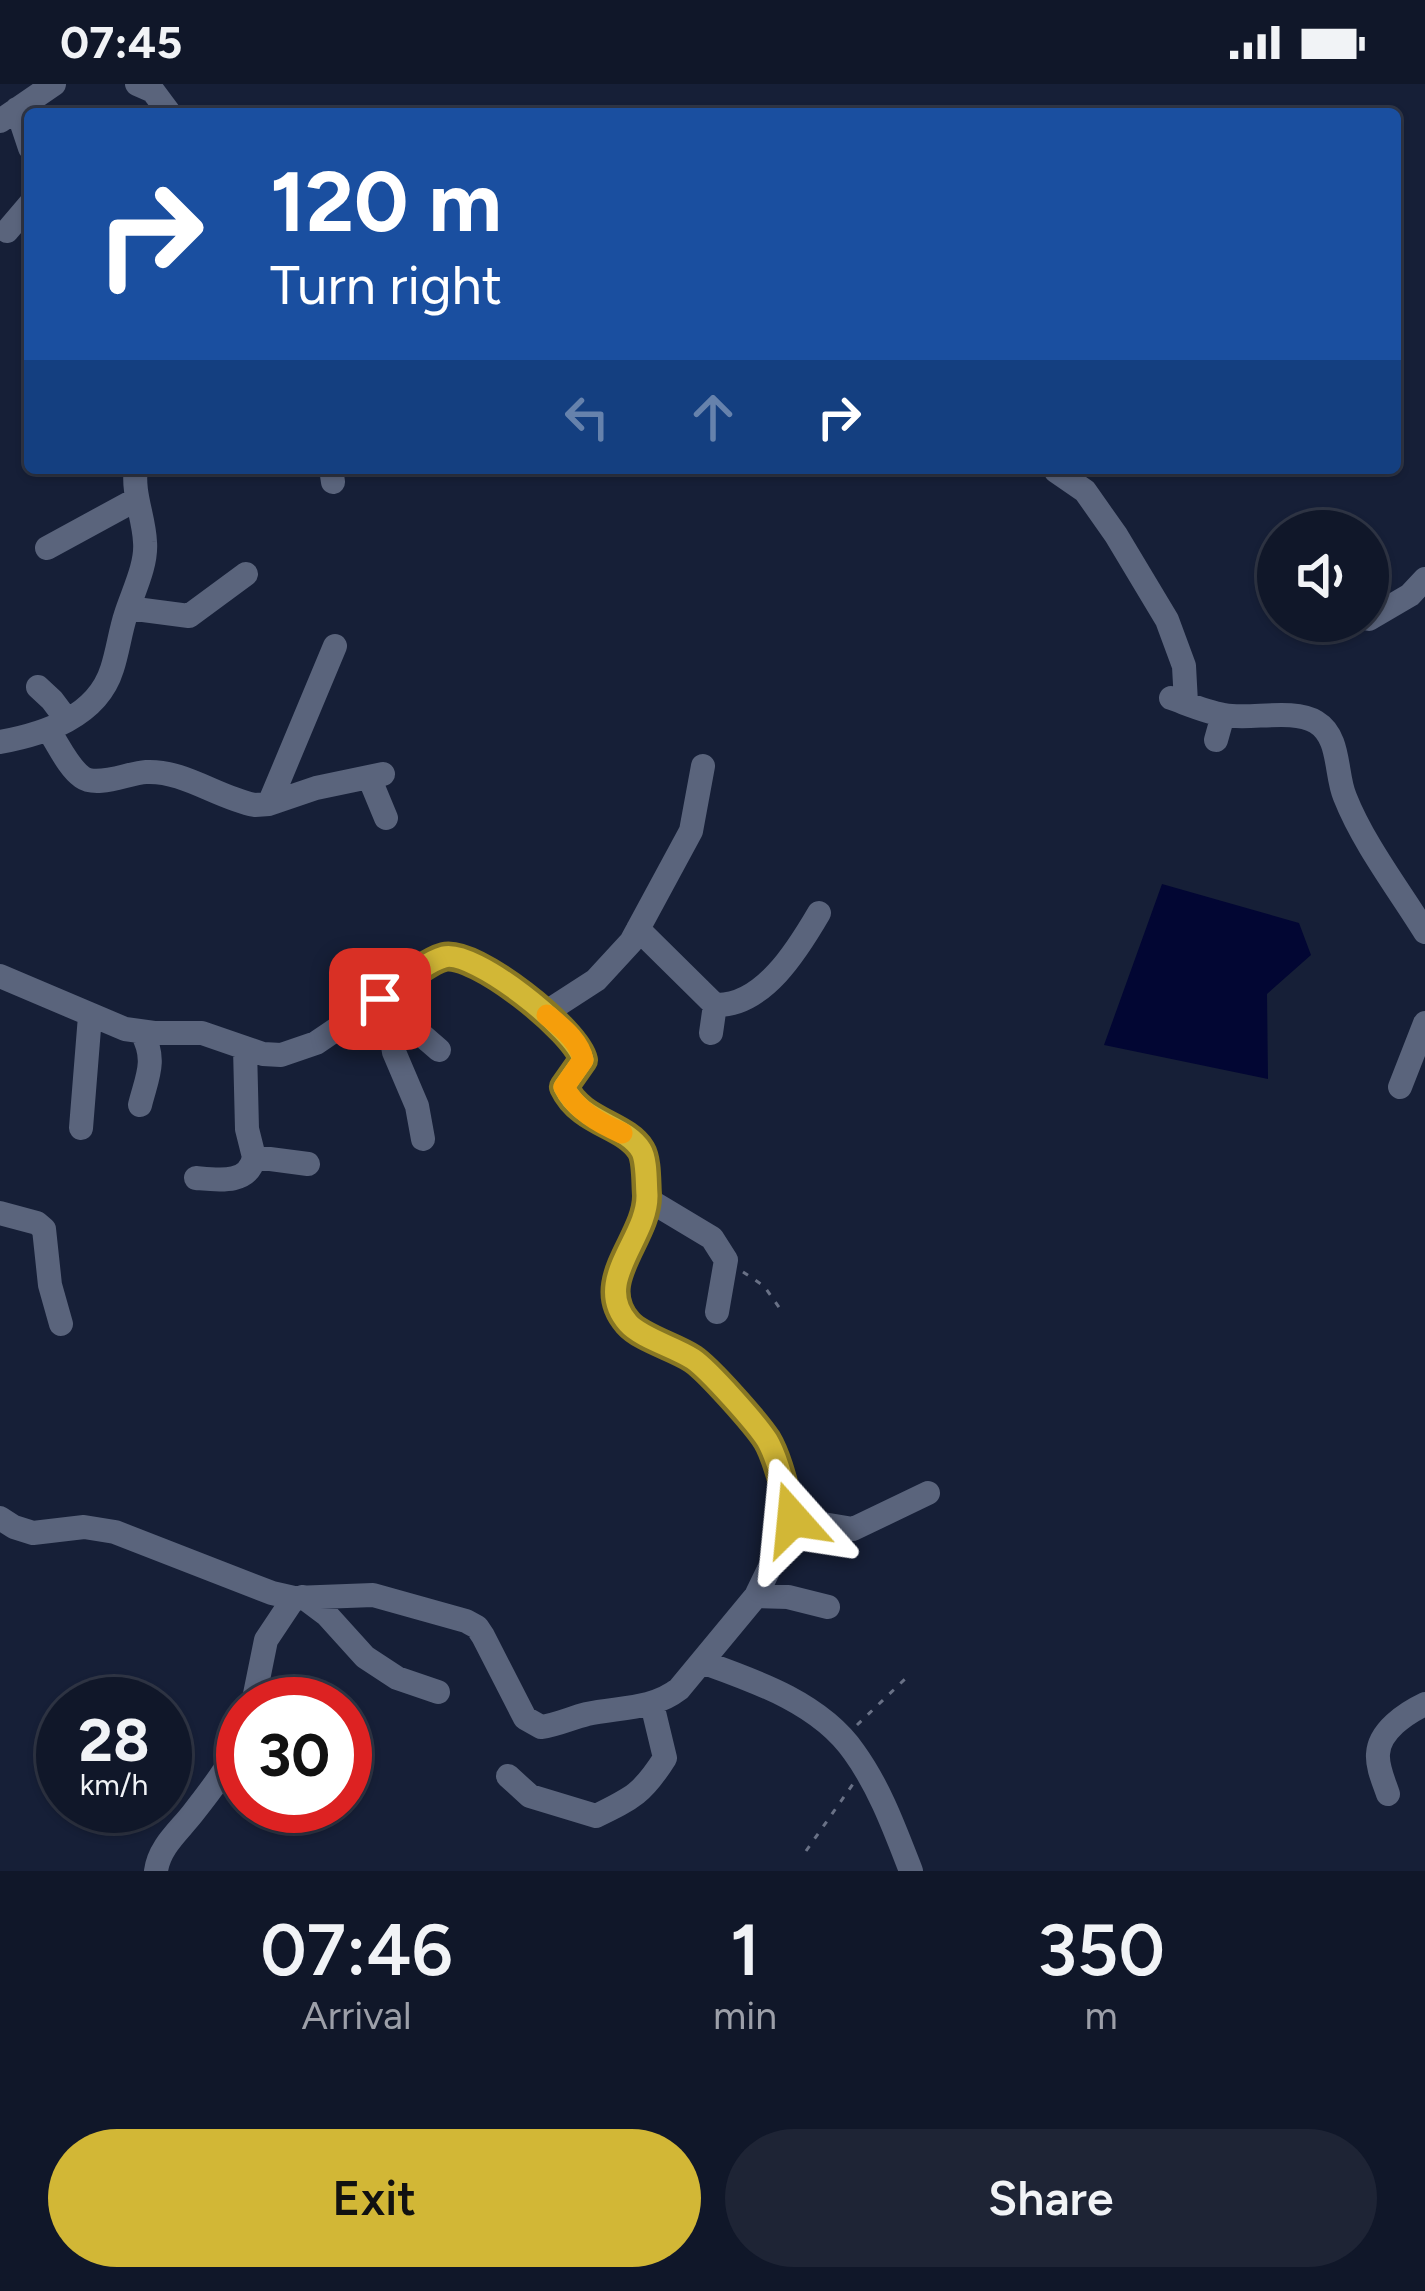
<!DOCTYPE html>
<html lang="en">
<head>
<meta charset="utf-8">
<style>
  :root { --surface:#101729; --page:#1e2435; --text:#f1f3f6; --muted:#9c9fa8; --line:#303646; --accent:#d2b736 }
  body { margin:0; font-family:Figtree,sans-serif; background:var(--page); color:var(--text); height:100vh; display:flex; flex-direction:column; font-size:45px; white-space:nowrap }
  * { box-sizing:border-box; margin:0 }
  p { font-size:39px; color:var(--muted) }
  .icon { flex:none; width:66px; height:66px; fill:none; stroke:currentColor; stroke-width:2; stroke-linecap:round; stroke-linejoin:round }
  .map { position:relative; height:1787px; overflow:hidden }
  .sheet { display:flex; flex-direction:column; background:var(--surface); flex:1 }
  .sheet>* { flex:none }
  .top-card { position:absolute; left:24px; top:24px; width:1377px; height:366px; border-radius:12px; box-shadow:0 3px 9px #0004,0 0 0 3px var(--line); background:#1a4fa0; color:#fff; overflow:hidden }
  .tools { position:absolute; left:1257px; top:426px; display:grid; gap:24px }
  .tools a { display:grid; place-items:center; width:132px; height:132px; border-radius:50%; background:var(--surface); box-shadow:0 3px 9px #0004,0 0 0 3px var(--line); font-size:60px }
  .speed { position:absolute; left:36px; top:1593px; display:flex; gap:24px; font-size:60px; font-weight:700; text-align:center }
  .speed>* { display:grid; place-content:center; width:156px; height:156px; border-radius:50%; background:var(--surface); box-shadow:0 3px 9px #0004,0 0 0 3px var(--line); line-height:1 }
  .speed small { font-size:30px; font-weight:400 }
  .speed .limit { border:18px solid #d22; background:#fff; color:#111 }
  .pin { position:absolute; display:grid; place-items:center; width:102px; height:102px; color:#fff; margin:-51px; border-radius:24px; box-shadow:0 6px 18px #0006 }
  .me { position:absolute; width:132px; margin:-66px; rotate:342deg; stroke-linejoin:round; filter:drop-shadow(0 0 9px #0008) }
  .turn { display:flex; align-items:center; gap:42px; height:252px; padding:0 48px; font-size:54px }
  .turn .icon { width:156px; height:156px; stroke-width:2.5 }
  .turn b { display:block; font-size:84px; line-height:102px }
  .lanes { display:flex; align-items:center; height:114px; padding:0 48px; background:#0003; justify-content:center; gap:60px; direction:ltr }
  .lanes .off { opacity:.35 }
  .eta { display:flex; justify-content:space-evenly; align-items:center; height:204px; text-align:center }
  .eta b { font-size:72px; font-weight:600; line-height:84px }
  .primary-button { display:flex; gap:24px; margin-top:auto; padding:24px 48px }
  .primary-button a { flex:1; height:138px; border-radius:72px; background:var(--accent); color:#111; font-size:48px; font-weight:600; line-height:138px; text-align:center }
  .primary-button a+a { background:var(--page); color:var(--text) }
  .status { display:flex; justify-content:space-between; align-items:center; height:84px; padding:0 60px; background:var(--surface); direction:ltr }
  .status svg { height:33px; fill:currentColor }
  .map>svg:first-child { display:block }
  .water { fill:#020633 }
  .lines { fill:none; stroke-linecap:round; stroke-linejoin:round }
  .path { stroke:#697186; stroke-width:3; stroke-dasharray:6 9; stroke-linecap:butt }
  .minor { stroke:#5a647c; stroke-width:24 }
  .route-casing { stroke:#887723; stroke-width:30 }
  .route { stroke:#d2b736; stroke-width:21 }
  .slow { stroke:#f59e0b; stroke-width:21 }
</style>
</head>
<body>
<div class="status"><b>07:45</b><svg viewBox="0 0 49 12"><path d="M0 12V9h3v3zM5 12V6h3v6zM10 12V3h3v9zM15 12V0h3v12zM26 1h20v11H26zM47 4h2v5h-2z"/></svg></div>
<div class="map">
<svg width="1425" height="1787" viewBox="0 0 1425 1787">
  <rect width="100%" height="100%" fill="#161f37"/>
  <path class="water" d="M1162,800L1299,839L1311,871L1267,910L1268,995L1104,961Z"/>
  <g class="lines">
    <path class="path" d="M743,1188L764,1202L781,1226
      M857,1641L905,1595
      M806,1767L853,1700"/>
    <path class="minor" d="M137,0L153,7L170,30
      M17,25L30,64
      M0,37L54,0
      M7,147L30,120
      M331,384L333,398
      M1056,387L1085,407L1116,451L1167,536L1184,582L1186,619
      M47,464L137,415
      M128,524L189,532L246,490
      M1369,535L1410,511L1425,495
      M38,603L52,616L67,636
      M1171,614C1188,620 1206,628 1224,631C1250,636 1293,624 1316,638C1341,653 1335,690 1345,713C1363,759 1399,806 1425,848
      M49,647C58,660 68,683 82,693C97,704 128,689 146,688C184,686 218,714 255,721L269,720L316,704L383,690
      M1216,656L1223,631
      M0,658C44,650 97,633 112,585C118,567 120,548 126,530C133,508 147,481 145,458C144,433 132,409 136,384
      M369,693L386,734
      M269,720L335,562
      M638,845L715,921C763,923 798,865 819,829
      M0,892L125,945L154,949H202L263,970L281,971L316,959L444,872C455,872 463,873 472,878C499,891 578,948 583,976L564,1003L568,1012L597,1037L629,1052L643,1069L647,1115L643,1141L621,1178L616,1199V1215L628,1240L703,1282L768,1358L793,1435L756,1512L679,1605C652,1626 619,1623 587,1630C571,1634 557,1641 541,1643L525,1634L483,1552L477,1543L466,1537L373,1511L294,1514L272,1509L115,1448L84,1443L33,1449L14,1443L0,1434
      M380,915L439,966
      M545,929L596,896L631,858L691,747L703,682
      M407,939L392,956L394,968L417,1022L423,1055
      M711,949L715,921
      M245,964L247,1045L254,1073L308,1080
      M1400,1003L1425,939
      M140,1021C147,993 157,976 142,949
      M81,1044L90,932
      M196,1094C218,1096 249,1101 254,1073
      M647,1115L712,1154L726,1176L717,1228
      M0,1129L37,1139L44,1145L50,1201L61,1240
      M793,1435L853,1445L928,1409
      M756,1512L788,1513L828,1523
      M303,1513L327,1531L365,1573L397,1594L438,1608
      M702,1578C755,1597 820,1619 854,1668C880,1704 895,1746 911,1787
      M253,1620L266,1556L294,1514
      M508,1692L530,1712L596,1732C633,1714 643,1709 665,1674L652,1620
      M1388,1710C1384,1698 1377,1683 1378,1670C1379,1647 1406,1629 1425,1620
      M156,1787C159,1763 179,1747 193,1729C211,1706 231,1680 243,1653"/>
  </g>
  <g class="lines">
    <g class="route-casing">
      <path id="route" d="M380,915C397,903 425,878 444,873C474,865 577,947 583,976L564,1003C581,1039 625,1040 641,1066C647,1076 646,1098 647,1111C648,1155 591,1197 628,1239C641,1254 675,1263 693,1275C709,1286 756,1339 767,1356C779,1376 786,1412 793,1435"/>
    </g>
    <use href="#route" class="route"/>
    <path class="slow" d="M547,931C561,943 580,957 583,976L564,1003C576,1026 599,1039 622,1049"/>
  </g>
</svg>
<div class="tools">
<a><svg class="icon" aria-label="sound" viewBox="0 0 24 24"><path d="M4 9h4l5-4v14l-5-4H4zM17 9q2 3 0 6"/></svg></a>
</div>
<div class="speed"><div>28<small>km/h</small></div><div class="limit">30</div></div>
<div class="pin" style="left:380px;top:915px;background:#d93025"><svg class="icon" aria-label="arrive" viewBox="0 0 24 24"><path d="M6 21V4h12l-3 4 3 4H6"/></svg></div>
<svg class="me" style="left:793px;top:1435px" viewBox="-20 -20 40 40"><path d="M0-17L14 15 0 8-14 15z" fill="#d2b736" stroke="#fff" stroke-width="4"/></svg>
<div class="top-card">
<div class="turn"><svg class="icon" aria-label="right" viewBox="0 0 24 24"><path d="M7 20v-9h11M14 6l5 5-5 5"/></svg><div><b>120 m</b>Turn right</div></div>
<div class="lanes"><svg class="icon off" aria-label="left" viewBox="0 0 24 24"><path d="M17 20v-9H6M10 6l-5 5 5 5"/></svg><svg class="icon off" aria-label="ahead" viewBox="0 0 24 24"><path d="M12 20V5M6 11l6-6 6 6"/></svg><svg class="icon" aria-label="right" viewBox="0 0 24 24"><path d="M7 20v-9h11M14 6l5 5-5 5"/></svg></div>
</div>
</div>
<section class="sheet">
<div class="eta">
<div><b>07:46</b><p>Arrival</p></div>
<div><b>1</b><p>min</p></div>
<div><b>350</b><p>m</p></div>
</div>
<div class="primary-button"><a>Exit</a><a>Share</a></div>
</section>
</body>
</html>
